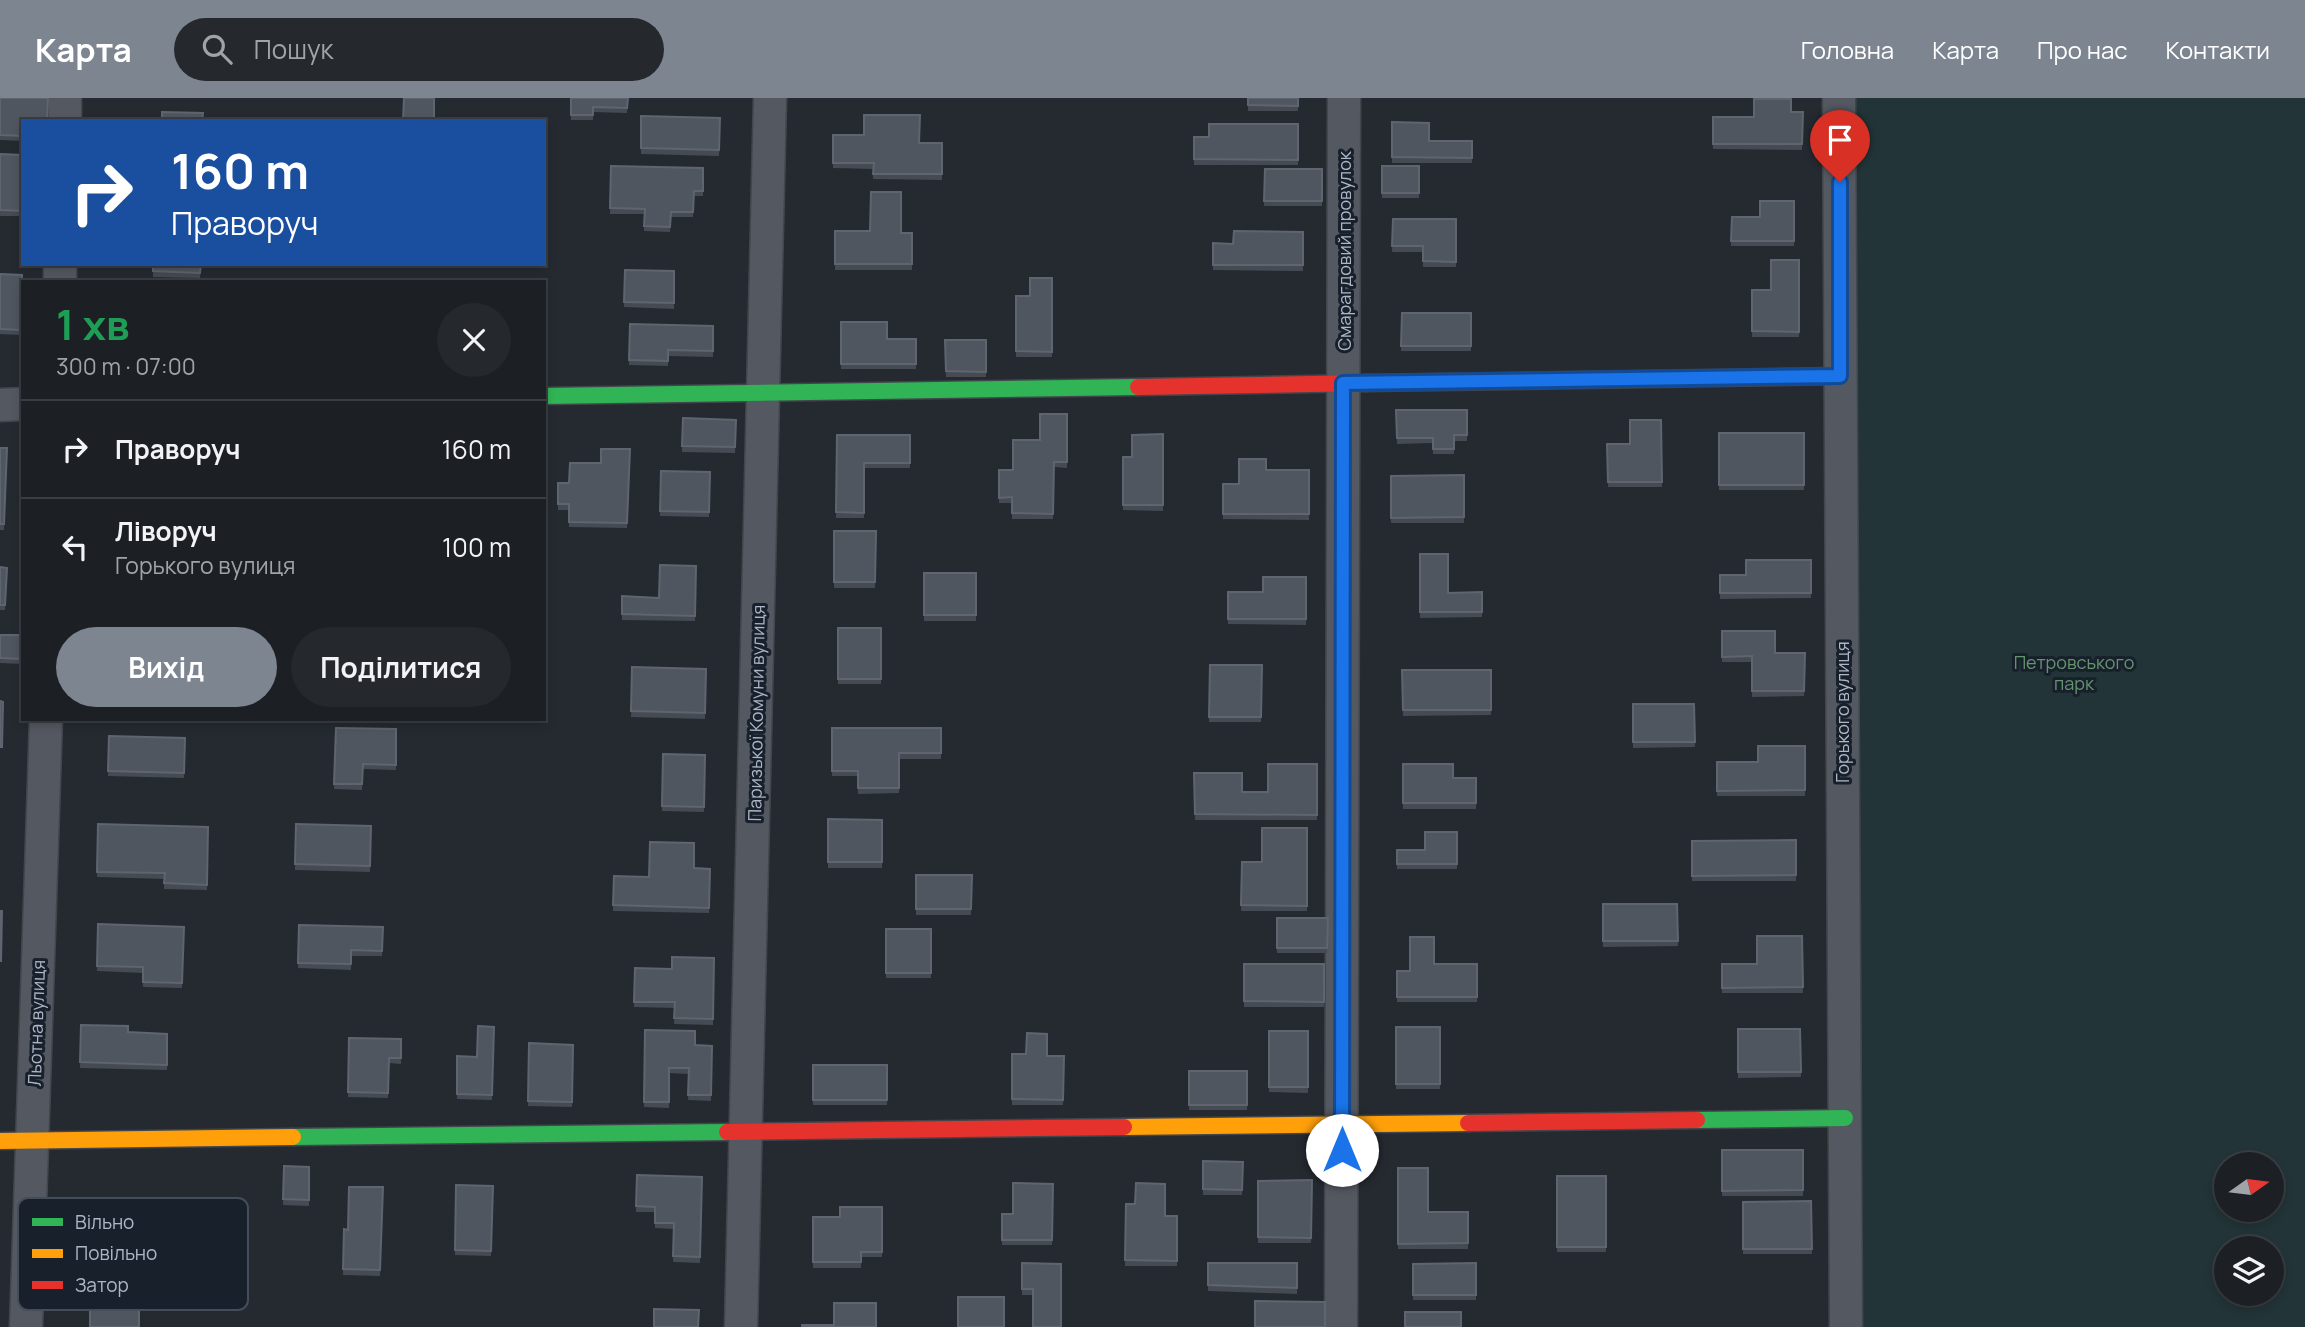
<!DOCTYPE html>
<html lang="uk">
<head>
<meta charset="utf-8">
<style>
  :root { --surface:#1c2025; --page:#25282d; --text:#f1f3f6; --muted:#a0a3a7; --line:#3a3e42; --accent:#7d8591 }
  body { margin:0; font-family:Manrope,sans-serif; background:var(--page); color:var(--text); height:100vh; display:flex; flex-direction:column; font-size:26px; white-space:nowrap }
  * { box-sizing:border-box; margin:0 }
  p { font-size:23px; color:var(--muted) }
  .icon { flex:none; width:38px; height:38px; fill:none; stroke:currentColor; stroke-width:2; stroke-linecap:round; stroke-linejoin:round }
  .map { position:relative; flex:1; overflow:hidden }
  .details { position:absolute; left:21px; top:182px; width:525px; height:441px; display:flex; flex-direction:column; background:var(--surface); border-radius:0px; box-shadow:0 4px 10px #0003,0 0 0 2px var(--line) }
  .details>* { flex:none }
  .guide { position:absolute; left:21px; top:21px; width:525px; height:147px; border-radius:0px; box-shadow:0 4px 10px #0003,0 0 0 2px var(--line); background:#1a4fa0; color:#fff; overflow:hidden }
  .needle { width:46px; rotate:76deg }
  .fabs { position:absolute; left:2214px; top:1054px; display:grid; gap:14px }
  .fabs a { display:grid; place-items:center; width:70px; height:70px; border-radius:50%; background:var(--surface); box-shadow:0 4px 10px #0003,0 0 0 2px var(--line); font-size:35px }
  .pin { position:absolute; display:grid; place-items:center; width:60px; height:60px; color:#fff; margin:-72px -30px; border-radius:50% 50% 50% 0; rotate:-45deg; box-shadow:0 0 7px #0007 }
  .pin .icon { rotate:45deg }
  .me { position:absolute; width:77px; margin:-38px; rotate:0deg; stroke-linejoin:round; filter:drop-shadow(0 0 5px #0008) }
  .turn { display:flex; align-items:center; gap:24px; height:147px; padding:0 35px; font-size:32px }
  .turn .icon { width:91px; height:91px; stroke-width:2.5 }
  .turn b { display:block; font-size:49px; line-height:60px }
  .round { display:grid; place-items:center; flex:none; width:74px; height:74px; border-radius:37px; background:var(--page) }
  .head { display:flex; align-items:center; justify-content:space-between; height:119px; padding:0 35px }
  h1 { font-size:42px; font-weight:700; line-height:52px; color:#1e9e55 }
  .action { display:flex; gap:14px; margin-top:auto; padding:14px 35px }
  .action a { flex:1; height:80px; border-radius:42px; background:var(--accent); color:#fff; font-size:28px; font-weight:700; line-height:80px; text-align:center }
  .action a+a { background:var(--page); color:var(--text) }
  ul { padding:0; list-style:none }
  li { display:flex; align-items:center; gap:21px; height:98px; padding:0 35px; border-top:2px solid var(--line) }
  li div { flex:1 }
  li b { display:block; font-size:26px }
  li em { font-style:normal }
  header { display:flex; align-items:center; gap:42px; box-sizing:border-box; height:98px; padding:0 35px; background:var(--accent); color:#fff }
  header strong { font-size:33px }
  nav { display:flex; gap:38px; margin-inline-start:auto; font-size:24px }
  .search { width:490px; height:63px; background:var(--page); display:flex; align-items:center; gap:18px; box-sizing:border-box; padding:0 24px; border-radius:38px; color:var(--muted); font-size:26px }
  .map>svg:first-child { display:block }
  .green { fill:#223437; fill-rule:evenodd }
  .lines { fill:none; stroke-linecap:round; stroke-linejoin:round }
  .street-casing { stroke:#42464c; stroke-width:35 }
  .fast-casing { stroke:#42464c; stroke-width:19 }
  .slow-casing { stroke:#42464c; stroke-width:19 }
  .jam-casing { stroke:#42464c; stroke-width:19 }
  .street { stroke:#545860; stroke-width:32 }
  .fast { stroke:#30b455; stroke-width:16 }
  .slow { stroke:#ff9f0a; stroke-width:16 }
  .jam { stroke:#e5322d; stroke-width:16 }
  .wall { fill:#454a53 }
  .building { fill:#50565f; stroke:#5e656f; stroke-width:2 }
  .route-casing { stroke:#114b97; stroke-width:18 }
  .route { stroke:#1a73e8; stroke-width:12 }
  .labels { text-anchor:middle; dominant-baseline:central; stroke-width:6; stroke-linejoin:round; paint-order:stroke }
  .street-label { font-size:18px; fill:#acb6c5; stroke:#18202c }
  .park-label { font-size:18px; fill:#64956f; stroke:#18202c }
  .key { fill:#18202c; stroke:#444d5a; stroke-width:2 }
  .key-label { font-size:19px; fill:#acb6c5 }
</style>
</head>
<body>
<header>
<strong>Карта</strong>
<div class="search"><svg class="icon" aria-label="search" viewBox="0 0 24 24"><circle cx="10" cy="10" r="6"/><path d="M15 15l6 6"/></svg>Пошук</div>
<nav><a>Головна</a><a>Карта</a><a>Про нас</a><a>Контакти</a></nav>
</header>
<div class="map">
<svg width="2305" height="1229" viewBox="0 0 2305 1229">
  <rect width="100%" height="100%" fill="#252a31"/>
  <path class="green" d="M1840,0H2305V1229H1846ZM2226,1066H2272V1111H2226ZM2226,1150H2272V1195H2226Z"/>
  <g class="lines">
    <g class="street-casing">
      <path id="street" d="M1839,0L1846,1229
        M65,23V0
        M60,184V166
        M0,307L23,306
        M26,1229L46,621
        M741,1229L770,0
        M1341,1229L1344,0"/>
    </g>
    <g class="fast-casing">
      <path id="fast" d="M1366,285L1840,278
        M544,298L1138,289
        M1697,1022L1845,1020
        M293,1039L727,1034"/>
    </g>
    <g class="slow-casing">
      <path id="slow" d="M1124,1029L1468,1025
        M0,1043L293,1039"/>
    </g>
    <g class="jam-casing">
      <path id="jam" d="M1138,289L1366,285
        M1468,1025L1697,1022
        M727,1034L1124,1029"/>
    </g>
    <use href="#street" class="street"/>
    <use href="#fast" class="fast"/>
    <use href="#slow" class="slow"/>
    <use href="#jam" class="jam"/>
  </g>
  <path class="wall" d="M0,0L23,23V43L0,42Z
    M571,0H628L627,15L593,14V22H571Z
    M1248,0H1298V13H1248Z
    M1791,14H1803L1802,52L1713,51V19H1754Z
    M641,18L720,20L719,58L641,56Z
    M1392,24L1429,43H1472V65H1392Z
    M1298,26V67H1194V39H1209Z
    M833,37L919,45H942V82L873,81V71L833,70Z
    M0,56L23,57V118H0Z
    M611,68L703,70V98H694L693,119H671L670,134L644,133V116H610Z
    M1382,68H1419V100H1382Z
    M1265,71H1322V108H1264Z
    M1794,103V148H1731L1732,119H1760Z
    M1393,121H1456V169H1423V154H1392Z
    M835,133L912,135V172H835Z
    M1303,134V173L1213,172V145L1233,146Z
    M1799,162V239H1752V192H1771Z
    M153,166H201L200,180L153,179Z
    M625,172L674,173V211L624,209Z
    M0,176L22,177L21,237L0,236Z
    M1052,180V259H1016V198H1030Z
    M1402,215H1471V253H1401Z
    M841,224L887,241H916V271H841Z
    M713,228V259L668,258V268L629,267V262Z
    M945,242H986V279H946Z
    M1396,312H1467V343H1454V356H1433V345L1397,346Z
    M1067,316V370L1054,369L1053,421H1012V405H999V372H1013L1040,342Z
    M736,322L735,355L682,354V348Z
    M1661,322L1662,389H1608L1607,346H1630Z
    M1719,335H1804V392H1719Z
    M1163,336V413L1123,412V359H1132Z
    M837,337H910V370H864V420H836Z
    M0,350H7L4,432H0Z
    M630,351L627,430L569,429V412H558V385H569L601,365Z
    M1266,372H1309V422L1223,421V386H1239Z
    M661,373L710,374L709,419L660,418Z
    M1464,377V425H1391V378Z
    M834,433H876L875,490H834Z
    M1420,456L1448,495L1482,494V519L1420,520Z
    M1811,462V500L1720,501V477H1746Z
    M696,468L695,523L622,522V516L659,500Z
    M0,469L7,470L5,512H0Z
    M924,475H976V523H924Z
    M1306,479V527L1228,526V494H1263Z
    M838,530H881V586H838Z
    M1722,533L1775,555H1805L1804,598L1752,599V564H1722Z
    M0,537H23V566L0,565Z
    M1210,567H1262L1261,624H1209Z
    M632,569L706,571L705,621L631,619Z
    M1402,572H1491V617L1403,618Z
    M1633,606H1694L1695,649L1633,650Z
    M336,630L396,631V672L363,671L362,692L334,691Z
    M832,630H941V661H899V695L858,696V678H832Z
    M109,638L185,640L184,680L108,678Z
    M1805,648V698H1717V664H1758Z
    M663,656L705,657L704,714L662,713Z
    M1317,666V722H1195L1194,675L1242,694H1268Z
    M1403,666L1453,680H1476V711H1403Z
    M828,721L882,722V770H828Z
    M98,726L208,729L207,792L164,791V781L97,779Z
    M296,726L371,728L370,774L295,772Z
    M1307,730V813H1241L1242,764H1262Z
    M1457,734V771H1397V752H1425Z
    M1796,742V783H1692V743Z
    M694,770L710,771L709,815L613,813V807L649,779Z
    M916,777H972L971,817H916Z
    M1603,806H1677L1678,848L1603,849Z
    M1277,820H1328L1327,855H1277Z
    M98,826L184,829L182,890L143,889V875L97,873Z
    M299,827L383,829L382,858H351V872L298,870Z
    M886,831H931V880H886Z
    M1802,838L1803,895H1722V866H1757Z
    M714,860L713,927L674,926L675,910L634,909L635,870L672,871Z
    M1244,866H1324V909H1244Z
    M1434,866H1477V904H1397V873H1410Z
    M81,927L128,934L167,936V972L80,970Z
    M494,929L492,1002L457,1001V958L477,959Z
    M1396,929H1440V991H1396Z
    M1738,931H1800L1801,979L1738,980Z
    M645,932L695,947L712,948L711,1003L688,1002L689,976L669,975V1010L644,1009Z
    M1269,933H1308V995L1269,994Z
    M349,940L401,941V966L389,965L388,1000L348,999Z
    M529,945L573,947L572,1009L528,1008Z
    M1012,956L1064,958L1063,1007H1012Z
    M813,967H887V1007H813Z
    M1189,973H1247V1012H1189Z
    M1722,1052H1803V1098H1722Z
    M1203,1063L1243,1064L1242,1097H1203Z
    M284,1068L309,1069V1108L283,1107Z
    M1398,1070L1428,1114H1468V1151H1398Z
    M637,1077L702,1079L700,1165L673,1164L674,1131L655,1130V1114H636Z
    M1557,1078H1606V1154H1557Z
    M1312,1082L1311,1145H1258V1083Z
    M1053,1086L1052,1147H1002V1116H1013Z
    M456,1087L493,1088L491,1158L455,1157Z
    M383,1089L380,1178L343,1177L344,1131L348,1132Z
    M1811,1103L1812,1156H1743V1104Z
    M1126,1106L1165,1118H1177V1168H1125Z
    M882,1109V1159H861V1170H813V1119H840Z
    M96,1113L156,1120H182L181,1166L95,1164Z
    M1022,1165L1061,1166L1033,1197H1022Z
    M1208,1165H1297V1196L1208,1193Z
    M1476,1165V1202H1413V1166Z"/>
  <path class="building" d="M0,0H48L47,23H23V38L0,37Z
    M404,0H434V23H403Z
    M571,0H628L627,10L593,9V17H571Z
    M1248,0H1298V8L1248,7Z
    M1754,1H1791V14H1803L1802,46H1713V19H1754Z
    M162,14L203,15L202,23H162Z
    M864,17H920L919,45H942V76H873L874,65H833V37H864Z
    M641,18L720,20L719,52L641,50Z
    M1392,24L1429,25V43H1472V60L1392,59Z
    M1209,26H1298V62L1194,61V39H1209Z
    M0,56L23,57V113L0,112Z
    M611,68L703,70V93H694L693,114H671L670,129L644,128L645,111L610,110Z
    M1382,68H1419V95H1382Z
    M1265,71H1322V103H1264Z
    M871,94H901V135H912V166H835V133H870Z
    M1760,103H1794V143H1731L1732,119H1760Z
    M1393,121H1456V164L1423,163V148H1392Z
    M1234,133L1303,134V167H1213V145L1233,146Z
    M1771,162H1799V234L1752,233V192H1771Z
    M153,166H201L200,175L153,173Z
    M625,172L674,173V205L624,204Z
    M0,176L22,177L21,232L0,231Z
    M1030,180H1052V254L1016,253V198H1030Z
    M1402,215H1471V248H1401Z
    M841,224H887V241H916V266H841Z
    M630,226L713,228V253L668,252V263L629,262Z
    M945,242H986V274L946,273Z
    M1396,312H1467V337H1454V351H1433V340H1397Z
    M1040,316H1067V364H1054L1053,416L1012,415V399L999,400V372H1013V342H1040Z
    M683,320L736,322L735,349L682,348Z
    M1630,322H1661L1662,384H1608L1607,346H1630Z
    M1719,335H1804V387H1719Z
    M1163,336V407H1123V359H1132V337Z
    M837,337H910V365H864V415L836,414Z
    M0,350H7L4,426H0Z
    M601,351H630L627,425L569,424V406H558V385H569L570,365H601Z
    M1239,361H1266V372H1309V416H1223V386H1239Z
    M661,373L710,374L709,414L660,413Z
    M1464,377V419L1391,420V378Z
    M834,433H876L875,484H834Z
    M1420,456H1448V495L1482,494V514H1420Z
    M1746,462H1811V495H1720V477H1746Z
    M660,467L696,468L695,518L622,516V498L659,500Z
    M0,469L7,470L5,507H0Z
    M924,475H976V517H924Z
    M1263,479H1306V521H1228V494H1263Z
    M838,530H881V581H838Z
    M1722,533H1775V555H1805L1804,593H1752V558L1722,559Z
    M0,537H23V561L0,560Z
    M1210,567H1262L1261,619H1209Z
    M632,569L706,571L705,615L631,613Z
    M1402,572H1491V612H1403Z
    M0,603L3,604L2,649H0Z
    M1633,606H1694L1695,644H1633Z
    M336,630L396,631V667L363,666L362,686H334Z
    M832,630H941V655H899V690H858V673H832Z
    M109,638L185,640L184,675L108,673Z
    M1758,648H1805V692L1717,693V664H1758Z
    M663,656L705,657L704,709L662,708Z
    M1268,666H1317V717L1195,716L1194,675H1242V694H1268Z
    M1403,666H1453V680H1476V705H1403Z
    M828,721L882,722V764H828Z
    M98,726L208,729L207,787L164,785L165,775L97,774Z
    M296,726L371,728L370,768L295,766Z
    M1262,730H1307V808L1241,807L1242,764H1262Z
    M1425,734H1457V766H1397V752H1425Z
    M1796,742V777L1692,778V743Z
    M650,744L694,745V770L710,771L709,810L613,807L614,778L649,779Z
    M916,777H972L971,811H916Z
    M1603,806H1677L1678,843H1603Z
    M0,813H2L1,863H0Z
    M1277,820H1328L1327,850H1277Z
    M98,826L184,829L182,885L143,884V869L97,868Z
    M299,827L383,829L382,853L351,852V866L298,865Z
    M886,831H931V875H886Z
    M1757,838H1802L1803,889L1722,890V866H1757Z
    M1410,839H1434V866H1477V899H1397V873H1410Z
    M672,859L714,860L713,921L674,920L675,904H634L635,870L672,871Z
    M1244,866H1324V904L1244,903Z
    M81,927L128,928V934L167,936V967L80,964Z
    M478,928L494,929L492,997L457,996V958L477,959Z
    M1396,929H1440V986H1396Z
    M1738,931H1800L1801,974H1738Z
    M645,932L695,933V947L712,948L711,997H688L689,970H669V1004H644Z
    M1269,933H1308V989H1269Z
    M1027,935L1047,936V958H1064L1063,1002L1012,1001V956H1026Z
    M349,940L401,941V960H389L388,995L348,994Z
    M529,945L573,947L572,1004L528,1003Z
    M813,967H887V1002H813Z
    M1189,973H1247V1007H1189Z
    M1722,1052H1803V1092L1722,1093Z
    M1203,1063L1243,1064L1242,1092L1203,1091Z
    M284,1068L309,1069V1102L283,1101Z
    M1398,1070H1428V1114H1468V1145L1398,1146Z
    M637,1077L702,1079L700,1159L673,1158L674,1125H655V1109L636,1108Z
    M1557,1078H1606V1149H1557Z
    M1312,1082L1311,1140L1258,1139V1083Z
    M1013,1085L1053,1086L1052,1142H1002V1116H1013Z
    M1136,1085L1165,1086V1118H1177V1163L1125,1162L1126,1106H1135Z
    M456,1087L493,1088L491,1153L455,1152Z
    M349,1089H383L380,1172L343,1171L344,1131L348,1132Z
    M1811,1103L1812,1151H1743V1104Z
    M840,1109H882V1154H861V1164H813V1119H840Z
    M1022,1165L1061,1166V1229H1033V1191H1022Z
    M1208,1165H1297V1190L1208,1187Z
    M1476,1165V1197H1413V1166Z
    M958,1199H1004V1229H958Z
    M90,1200L139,1201V1229H90Z
    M1255,1203L1325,1204V1229H1255Z
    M834,1205H876V1229H802V1227H834Z
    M654,1211L699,1212L698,1229H654Z
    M1405,1214H1461V1229H1405Z"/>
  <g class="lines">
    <g class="route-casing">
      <path id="route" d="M1342,1052L1343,285L1840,278V84"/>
    </g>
    <use href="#route" class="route"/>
  </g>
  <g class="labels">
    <g class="street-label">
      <text transform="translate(1344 153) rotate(-90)">Смарагдовий провулок</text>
      <text transform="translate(1842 614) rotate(-90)">Горького вулиця</text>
      <text transform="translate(756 615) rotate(-89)">Паризької Комуни вулиця</text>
      <text transform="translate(36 925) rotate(-88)">Льотна вулиця</text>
    </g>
    <g class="park-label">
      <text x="2074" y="564">Петровського<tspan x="2074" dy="21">парк</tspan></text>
    </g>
  </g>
  <rect x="18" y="1100" width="230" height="112" rx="10" class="key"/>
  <rect x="32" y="1120" width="31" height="8" fill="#30b455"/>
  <rect x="32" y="1151" width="31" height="9" fill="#ff9f0a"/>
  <rect x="32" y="1183" width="31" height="8" fill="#e5322d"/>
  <g class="key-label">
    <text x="75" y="1131">Вільно</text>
    <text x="75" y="1162">Повільно</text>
    <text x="75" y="1194">Затор</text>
  </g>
</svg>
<div class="fabs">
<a><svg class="needle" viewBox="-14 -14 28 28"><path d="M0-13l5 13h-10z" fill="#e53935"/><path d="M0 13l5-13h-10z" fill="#a0a3a7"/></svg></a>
<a><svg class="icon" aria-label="layers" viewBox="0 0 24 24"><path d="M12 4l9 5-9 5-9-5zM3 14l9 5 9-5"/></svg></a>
</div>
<div class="pin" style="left:1840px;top:84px;background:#d93025"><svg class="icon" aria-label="arrive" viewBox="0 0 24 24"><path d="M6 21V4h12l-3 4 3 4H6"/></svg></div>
<svg class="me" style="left:1342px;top:1052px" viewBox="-20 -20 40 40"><circle r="19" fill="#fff"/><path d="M0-13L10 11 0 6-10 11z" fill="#1a73e8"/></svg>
<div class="guide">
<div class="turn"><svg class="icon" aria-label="right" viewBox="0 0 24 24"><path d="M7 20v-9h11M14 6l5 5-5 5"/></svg><div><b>160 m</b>Праворуч</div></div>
</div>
<section class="details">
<div class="head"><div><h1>1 хв</h1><p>300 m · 07:00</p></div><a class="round"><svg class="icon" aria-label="close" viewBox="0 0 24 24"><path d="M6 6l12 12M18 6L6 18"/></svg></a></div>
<ul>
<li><svg class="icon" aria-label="right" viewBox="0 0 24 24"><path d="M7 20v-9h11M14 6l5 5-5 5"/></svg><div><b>Праворуч</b></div><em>160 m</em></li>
<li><svg class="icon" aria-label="left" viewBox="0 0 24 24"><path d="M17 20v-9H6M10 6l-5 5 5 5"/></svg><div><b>Ліворуч</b><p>Горького вулиця</p></div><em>100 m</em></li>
</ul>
<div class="action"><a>Вихід</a><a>Поділитися</a></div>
</section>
</div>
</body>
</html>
